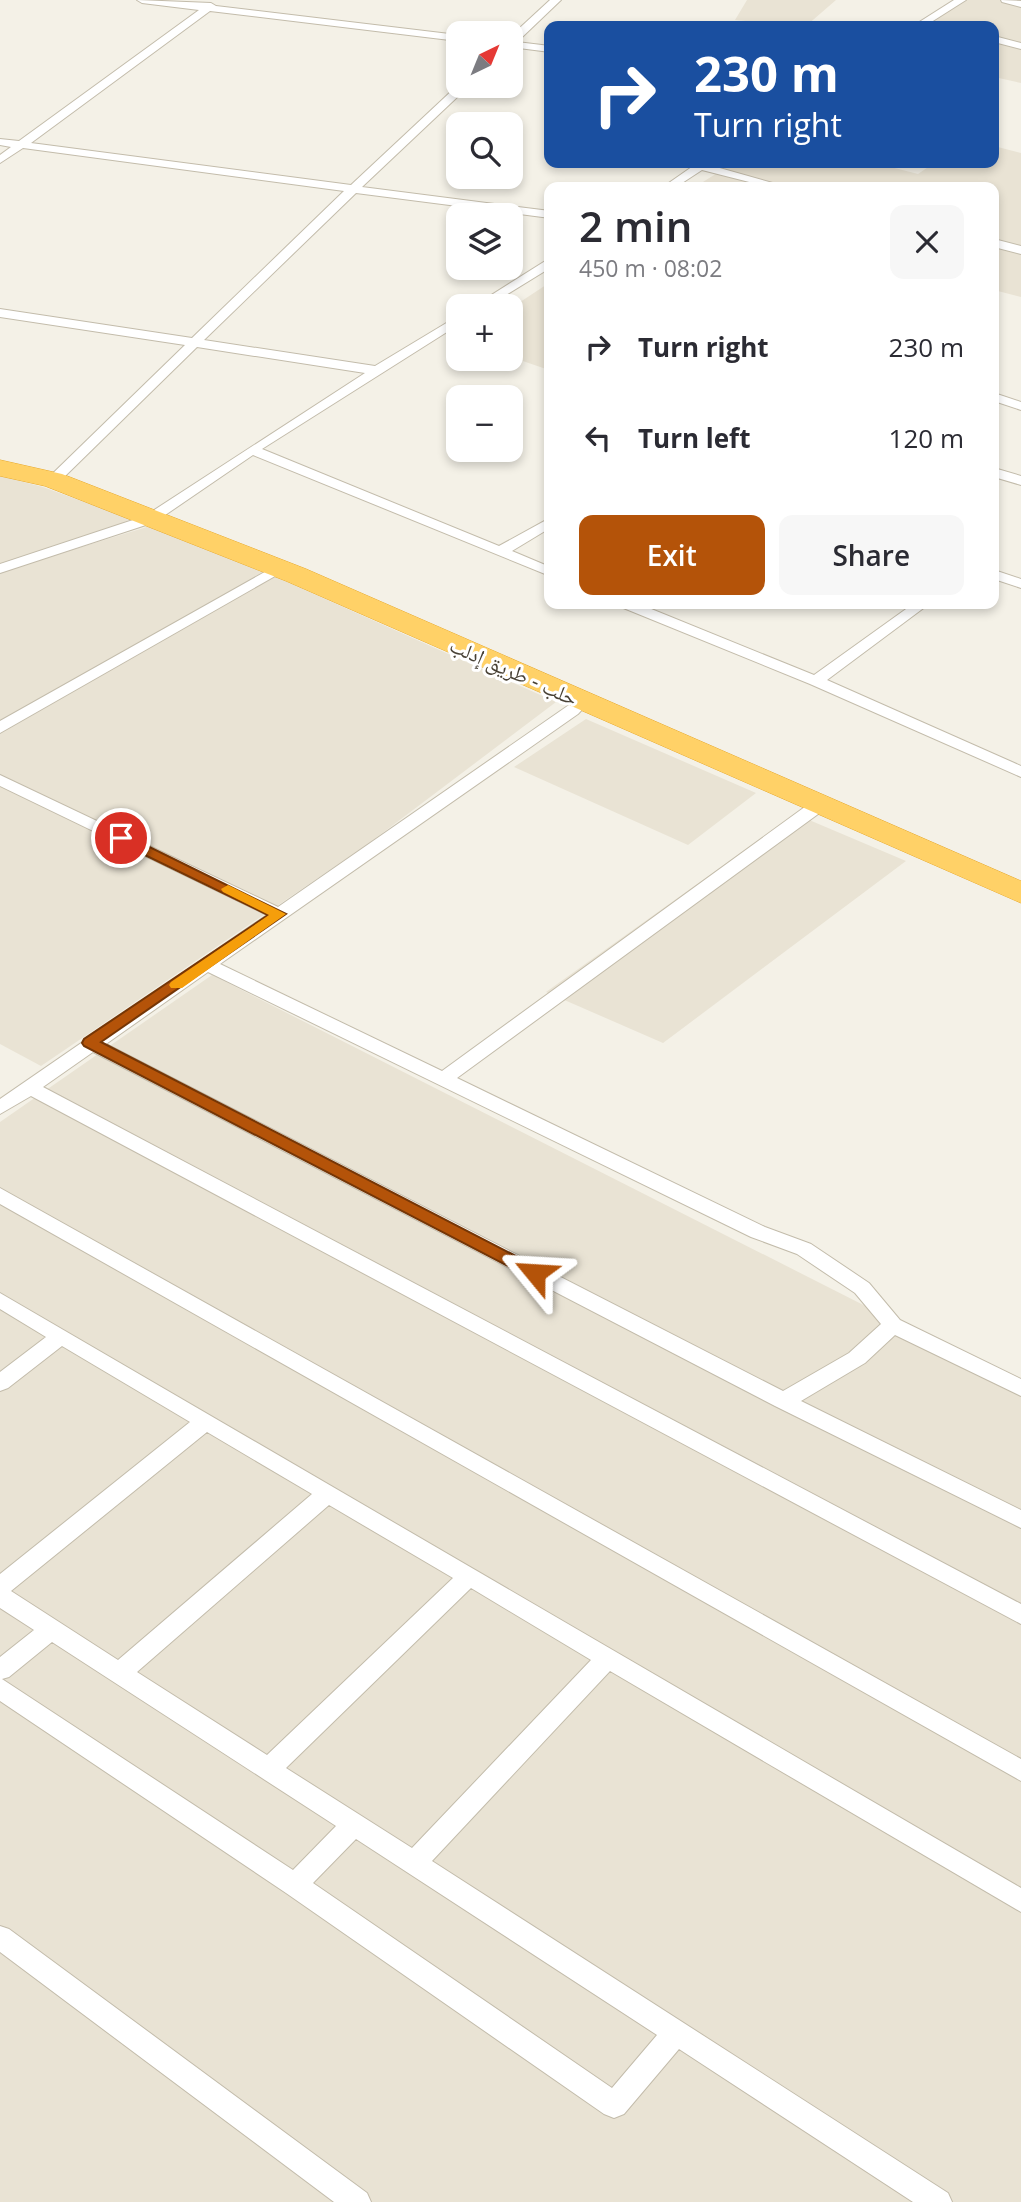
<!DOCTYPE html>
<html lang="en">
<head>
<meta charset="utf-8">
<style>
  :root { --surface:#fff; --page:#f7f7f7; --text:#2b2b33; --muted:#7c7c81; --accent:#b45309 }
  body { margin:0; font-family:"Open Sans","Noto Naskh Arabic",sans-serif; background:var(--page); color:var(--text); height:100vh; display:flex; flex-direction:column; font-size:26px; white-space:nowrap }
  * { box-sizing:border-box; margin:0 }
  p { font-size:23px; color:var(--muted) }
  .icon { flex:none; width:38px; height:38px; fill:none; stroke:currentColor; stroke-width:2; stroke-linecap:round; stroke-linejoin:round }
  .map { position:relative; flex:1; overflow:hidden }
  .drawer { position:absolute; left:544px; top:182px; width:455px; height:427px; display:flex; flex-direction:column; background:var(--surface); border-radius:14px; box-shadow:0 4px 10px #0003 }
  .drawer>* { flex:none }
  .guide { position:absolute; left:544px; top:21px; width:455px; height:147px; border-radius:14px; box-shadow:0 4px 10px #0003; background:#1a4fa0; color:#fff; overflow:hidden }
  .needle { width:46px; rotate:43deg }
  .fabs { position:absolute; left:446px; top:21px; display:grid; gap:14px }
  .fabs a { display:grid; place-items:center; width:77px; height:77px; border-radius:14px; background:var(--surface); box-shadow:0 4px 10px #0003; font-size:35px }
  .pin { position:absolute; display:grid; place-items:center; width:60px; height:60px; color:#fff; margin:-30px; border:4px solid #fff; border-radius:50%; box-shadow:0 2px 7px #0007 }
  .me { position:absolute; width:77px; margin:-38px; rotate:297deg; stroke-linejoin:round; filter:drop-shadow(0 0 5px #0008) }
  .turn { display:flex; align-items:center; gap:24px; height:147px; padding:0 35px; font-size:32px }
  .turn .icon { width:91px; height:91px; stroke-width:2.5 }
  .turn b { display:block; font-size:49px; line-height:60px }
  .round { display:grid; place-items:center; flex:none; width:74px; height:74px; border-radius:14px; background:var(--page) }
  .overview { display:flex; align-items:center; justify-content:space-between; height:119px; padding:0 35px }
  h1 { font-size:42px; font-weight:600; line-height:52px }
  .action { display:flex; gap:14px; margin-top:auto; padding:14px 35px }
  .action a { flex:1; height:80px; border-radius:14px; background:var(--accent); color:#fff; font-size:28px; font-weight:600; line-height:80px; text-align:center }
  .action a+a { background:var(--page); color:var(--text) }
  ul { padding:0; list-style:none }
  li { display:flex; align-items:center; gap:21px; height:91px; padding:0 35px }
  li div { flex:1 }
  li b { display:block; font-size:26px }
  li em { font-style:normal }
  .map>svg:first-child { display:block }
  .residential { fill:#e9e3d4 }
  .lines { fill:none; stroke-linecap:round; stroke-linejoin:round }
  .street-casing { stroke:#c3bcab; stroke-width:2 }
  .highway-casing { stroke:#e7a92d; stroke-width:1 }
  .street { fill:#fff; fill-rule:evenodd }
  .highway { fill:#ffd167; fill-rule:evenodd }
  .route { fill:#b45309; stroke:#753606; stroke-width:2 }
  .slow { fill:#f59e0b }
  .labels { text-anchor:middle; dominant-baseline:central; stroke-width:6; stroke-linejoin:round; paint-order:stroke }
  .street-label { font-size:21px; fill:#484135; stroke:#fff }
</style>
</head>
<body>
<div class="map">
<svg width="1021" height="2202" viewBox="0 0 1021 2202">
  <rect width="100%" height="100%" fill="#f4f1e7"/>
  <path class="residential" d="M747,0H836L806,26H796L735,20Z
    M958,0H1021V83L994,77V26H921Z
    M994,146L1021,153V297L994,290V187H695L733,163H875L918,174L934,163H994Z
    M549,283V370L511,357V308Z
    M0,476L43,487L131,519L89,537L0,566Z
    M150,526L285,581L556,702L368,844L41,1066L0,1044V572Z
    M586,719L756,793L688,845L514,767Z
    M795,814L906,861L663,1043L546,992Z
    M212,975L897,1322L1021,1382V2202H0V1122Z"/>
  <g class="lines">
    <g class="street-casing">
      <path id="street" d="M137,0L211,3L216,6L458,35V41L210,11L31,143L351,185L458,85L469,86L362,187L550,211V218L356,193L204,340L375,366L458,316V325L262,449L499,546L550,518V528L512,551L550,567V576L253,455L155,522L0,573V564L145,516L365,373L197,347L58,483H48L46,480L185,345L0,317V309L192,338L344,191L23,148L0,163V155L11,147L0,145V139L19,141L199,10L142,3Z
        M550,0H561L517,42L550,46V52L511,47V36Z
        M954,0H966L925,26H913Z
        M1001,0L1021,1V7L1002,2Z
        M994,36L1021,43V49L994,42Z
        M710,163L709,165L787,187H769L702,170L676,187H663L696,164Z
        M994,239L1021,246V254L994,247Z
        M550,258V268L488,306H474Z
        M994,393L1021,402V410L994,401Z
        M994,468L1021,476V485L994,477Z
        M279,564L286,568L284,571L0,733V721Z
        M994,570L1021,579V588L994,579Z
        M619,604H639L814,675L913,604H929L827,680L1021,766V777L810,684L621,607Z
        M582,696L590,701L578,714L220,964L442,1071L813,801H825L827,805L825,809L457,1078L765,1227L811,1244L869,1283L900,1320L1021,1379V1396L895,1335L865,1363L801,1401L1021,1510V1528L775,1406L93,1052L43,1087L1021,1604V1624L31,1096L0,1114V1099L267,915L0,786V775L278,907ZM208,972L751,1237L797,1254L855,1293L881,1324L849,1353L783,1391L106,1044Z
        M0,1188L1021,1759V1781L0,1204Z
        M0,1293L1021,1888V1912L610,1671L432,1861L948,2193L952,2202H913L679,2049L624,2114L614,2118L604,2114L286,1893L0,1701V1657L34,1630L0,1608V1574L190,1422L62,1346L8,1388L0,1391V1372L46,1337L0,1309ZM207,1432L312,1494L118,1660L11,1591ZM329,1505L453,1578L267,1755L137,1672ZM471,1588L591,1660L412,1848L286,1768ZM52,1642L336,1826L293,1870L2,1679L9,1677ZM356,1839L657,2035L612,2088L313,1883Z
        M0,1926L9,1929L367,2193L371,2202H334L0,1952Z"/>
    </g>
    <g class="highway-casing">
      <path id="highway" d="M0,460L62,474L306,569L1021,881V903L286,581L45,486L0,476Z"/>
    </g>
    <use href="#street" class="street"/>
    <use href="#highway" class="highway"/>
  </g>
  <path class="route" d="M121,833L286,914L101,1042L541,1269L544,1273L541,1277H529L84,1046L82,1043L84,1039L268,915L116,841V835Z"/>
  <path class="slow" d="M228,885L286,914L182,988H171L169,985L171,982L269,915L223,892L221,889Z"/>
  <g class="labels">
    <g class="street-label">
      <text transform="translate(514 671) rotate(24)">حلب - طريق إدلب</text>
    </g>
  </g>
</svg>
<div class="fabs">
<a><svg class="needle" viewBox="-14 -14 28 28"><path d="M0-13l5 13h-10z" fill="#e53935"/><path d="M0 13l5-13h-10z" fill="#7c7c81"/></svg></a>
<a><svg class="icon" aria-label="search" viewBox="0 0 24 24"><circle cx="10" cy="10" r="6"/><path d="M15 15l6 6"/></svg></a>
<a><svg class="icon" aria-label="layers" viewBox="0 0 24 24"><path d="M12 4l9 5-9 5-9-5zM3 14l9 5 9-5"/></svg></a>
<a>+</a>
<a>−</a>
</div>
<div class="pin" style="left:121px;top:838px;background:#d93025"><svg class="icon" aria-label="arrive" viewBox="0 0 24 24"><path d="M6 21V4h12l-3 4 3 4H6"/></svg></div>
<svg class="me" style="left:535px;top:1273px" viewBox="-20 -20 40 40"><path d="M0-17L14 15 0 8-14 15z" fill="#b45309" stroke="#fff" stroke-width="4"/></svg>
<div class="guide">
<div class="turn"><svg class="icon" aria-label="right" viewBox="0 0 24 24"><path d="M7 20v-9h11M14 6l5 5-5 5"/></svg><div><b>230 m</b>Turn right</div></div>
</div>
<section class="drawer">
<div class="overview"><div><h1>2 min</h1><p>450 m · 08:02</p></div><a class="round"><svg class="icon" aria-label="close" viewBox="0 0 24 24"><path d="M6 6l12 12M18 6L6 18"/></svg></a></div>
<ul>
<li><svg class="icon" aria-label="right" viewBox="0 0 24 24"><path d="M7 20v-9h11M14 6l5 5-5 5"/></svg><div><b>Turn right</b></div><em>230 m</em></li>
<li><svg class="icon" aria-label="left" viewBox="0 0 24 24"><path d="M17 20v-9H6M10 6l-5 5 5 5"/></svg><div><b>Turn left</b></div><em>120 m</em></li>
</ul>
<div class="action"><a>Exit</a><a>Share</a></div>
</section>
</div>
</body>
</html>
